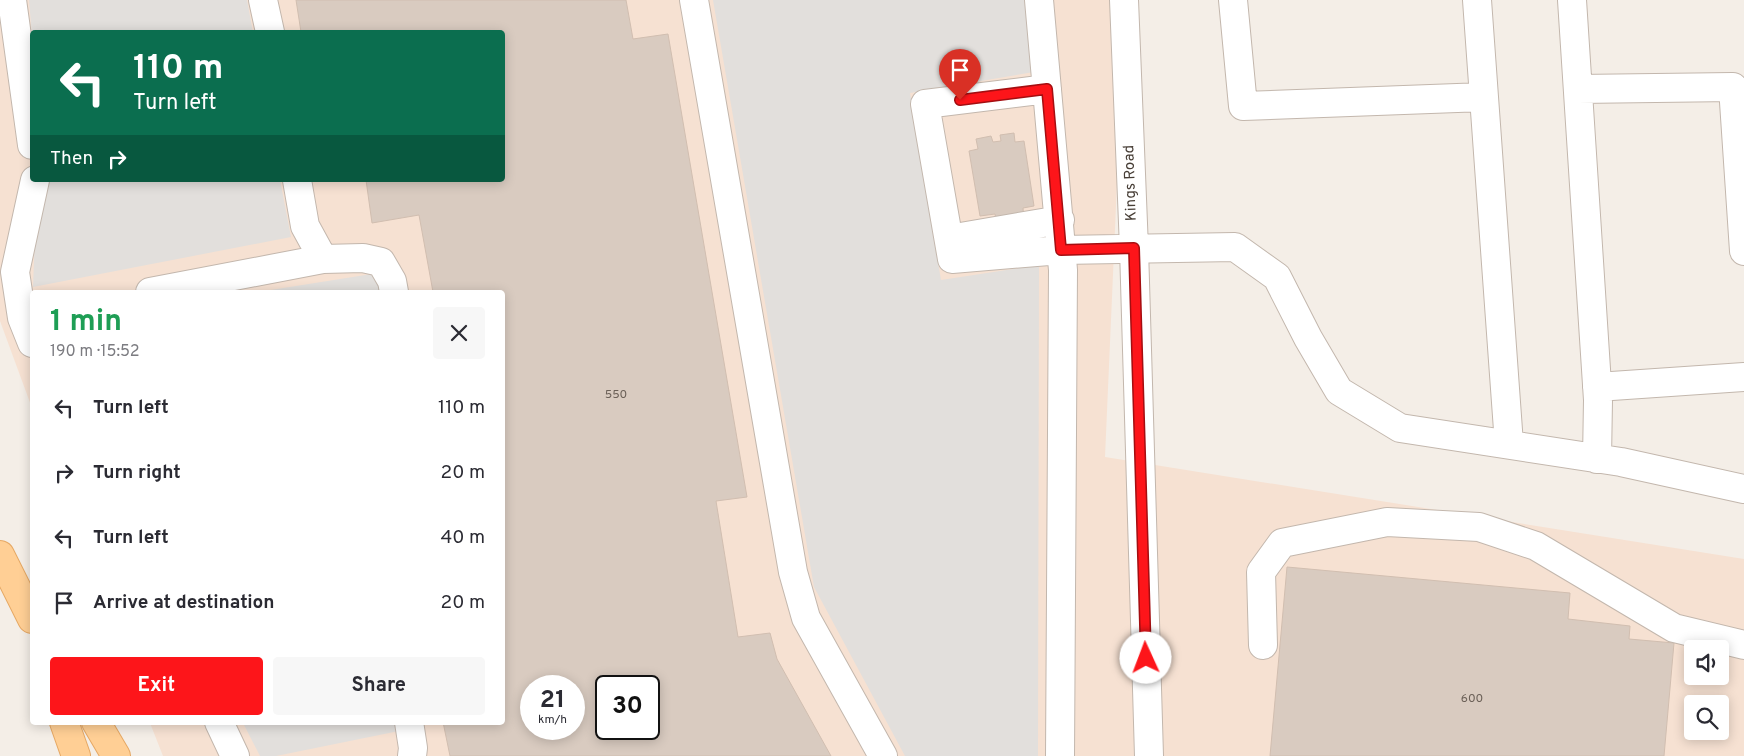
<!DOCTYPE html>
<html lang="en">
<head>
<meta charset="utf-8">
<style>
  :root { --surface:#fff; --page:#f7f7f7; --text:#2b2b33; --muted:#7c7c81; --accent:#fd151a }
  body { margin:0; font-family:Overpass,sans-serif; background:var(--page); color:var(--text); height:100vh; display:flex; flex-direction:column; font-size:19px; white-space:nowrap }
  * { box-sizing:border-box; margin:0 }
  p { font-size:16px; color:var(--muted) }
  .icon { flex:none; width:28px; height:28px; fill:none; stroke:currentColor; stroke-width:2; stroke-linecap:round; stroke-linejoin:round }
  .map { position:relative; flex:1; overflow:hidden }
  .drawer { position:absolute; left:30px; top:290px; width:475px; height:435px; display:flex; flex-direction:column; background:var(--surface); border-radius:5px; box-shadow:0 2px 12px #0003 }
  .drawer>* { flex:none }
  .hud { position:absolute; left:30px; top:30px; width:475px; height:152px; border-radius:5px; box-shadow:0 2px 12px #0003; background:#0b6e4f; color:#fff; overflow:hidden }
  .fabs { position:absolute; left:1684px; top:640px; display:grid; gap:10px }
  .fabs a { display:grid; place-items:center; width:45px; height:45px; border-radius:5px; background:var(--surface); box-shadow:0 2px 12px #0003; font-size:25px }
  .speed { position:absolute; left:520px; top:675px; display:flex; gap:10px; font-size:25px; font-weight:700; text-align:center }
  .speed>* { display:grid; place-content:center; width:65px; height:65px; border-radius:50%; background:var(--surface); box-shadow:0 2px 12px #0003; line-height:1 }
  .speed small { font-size:12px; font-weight:400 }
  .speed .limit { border:2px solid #111; border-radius:8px; background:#fff; color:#111 }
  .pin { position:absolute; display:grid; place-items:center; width:42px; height:42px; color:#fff; margin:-51px -21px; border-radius:50% 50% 50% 0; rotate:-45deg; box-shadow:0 0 5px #0007 }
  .pin .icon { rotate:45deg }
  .me { position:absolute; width:55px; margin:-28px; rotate:358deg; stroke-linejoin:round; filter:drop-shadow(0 0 4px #0008) }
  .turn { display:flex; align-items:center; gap:18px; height:105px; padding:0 20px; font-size:22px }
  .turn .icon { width:65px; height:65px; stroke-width:2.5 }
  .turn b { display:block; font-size:35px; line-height:42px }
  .then { display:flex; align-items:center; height:48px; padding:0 20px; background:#0003; gap:10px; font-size:19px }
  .round { display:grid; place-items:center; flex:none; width:52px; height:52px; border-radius:5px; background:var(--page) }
  .summary { display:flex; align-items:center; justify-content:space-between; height:85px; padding:0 20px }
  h1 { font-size:30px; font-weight:700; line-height:38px; color:#1e9e55 }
  .button { display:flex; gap:10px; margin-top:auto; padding:10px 20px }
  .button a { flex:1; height:58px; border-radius:5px; background:var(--accent); color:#fff; font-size:20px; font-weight:700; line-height:58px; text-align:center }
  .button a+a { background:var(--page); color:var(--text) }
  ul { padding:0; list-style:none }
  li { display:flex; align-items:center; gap:15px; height:65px; padding:0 20px }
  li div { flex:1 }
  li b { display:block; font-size:19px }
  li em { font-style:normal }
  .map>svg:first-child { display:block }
  .commercial { fill:#f6e1d2; fill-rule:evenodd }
  .parking { fill:#e2dfdc }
  .building { fill:#d9cbc0; stroke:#d1beb0; fill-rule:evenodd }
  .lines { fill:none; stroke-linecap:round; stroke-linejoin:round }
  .minor-casing { stroke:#c3b7ad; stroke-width:30 }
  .major-casing { stroke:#e6a864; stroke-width:30 }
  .minor { stroke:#fff; stroke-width:28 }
  .major { stroke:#ffcf95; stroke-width:28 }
  .route-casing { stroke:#a40e11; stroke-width:12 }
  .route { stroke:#fd151a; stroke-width:9 }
  .labels { text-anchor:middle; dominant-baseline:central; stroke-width:4; stroke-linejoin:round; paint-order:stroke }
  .number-label { font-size:12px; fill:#6c6158 }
  .street-label { font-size:15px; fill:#473e36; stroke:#fff }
</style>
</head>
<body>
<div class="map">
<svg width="1744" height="756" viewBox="0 0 1744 756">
  <rect width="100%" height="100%" fill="#f4eee7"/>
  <path class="commercial" d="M0,0H1110L1117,183L1105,457L1744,559V756H163L150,723L502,722V292H32V408L0,321ZM32,32H502V180H32ZM1692,649H1720V676H1692ZM531,686H574V729H531ZM606,686H649V729H606ZM1692,704H1720V731H1692Z"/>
  <path class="parking" d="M29,0H247L253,32H32V36Z
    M713,0H1028L1034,72L910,93L941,280L1039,265L1038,756H905L814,587Z
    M48,180H280L291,237L33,287L35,235L48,187Z
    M378,273L381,292H258Z
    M243,723H398L399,731L276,756H260Z"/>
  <path class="building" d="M296,0H626L633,39L668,34L747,497L716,501L738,637L770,633L777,659L831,756H450L443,722H502V292H433L419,215L372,223L366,180H502V32H301ZM531,686H574V729H531ZM606,686H649V729H606Z
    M1014,133L1015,142L1024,141L1034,206L1023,208L1024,222L997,227L995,214L980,216L969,151L978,149L976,139L991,136L993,142L1001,141L1000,135Z
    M1287,567L1570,593L1568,619L1630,626L1629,639L1674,643L1664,756H1270Z"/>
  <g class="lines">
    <g class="minor-casing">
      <path id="minor" d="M12,0L32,145
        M263,0L270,32
        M694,0L793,572L806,618L883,756
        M1039,0L1063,270L1060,756
        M1124,0L1134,248L1149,756
        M1233,0L1243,106L1484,97
        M1477,0L1509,444
        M1572,0L1598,400L1597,459
        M1047,89L925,104L952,259L1061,250L1235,247L1277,277L1308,338L1339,391L1400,428L1621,462L1744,489
        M1578,89L1733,87L1744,251
        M297,180L305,226L323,259
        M949,239L1060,220
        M150,292L323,259L363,258L381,262L392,281L394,292
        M32,343L22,318L15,272L35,180
        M1597,387L1744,377
        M1263,645L1261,572L1282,543L1387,522L1479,527L1536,546L1674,628L1744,645
        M219,722L235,756
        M409,722L413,748L412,756"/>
    </g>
    <g class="major-casing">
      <path id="major" d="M0,555L32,619
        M64,722L76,756
        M96,722L116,756"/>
    </g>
    <use href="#minor" class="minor"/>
    <use href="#major" class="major"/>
  </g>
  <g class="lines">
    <g class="route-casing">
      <path id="route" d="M960,100L1047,89L1061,250L1134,248L1146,658"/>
    </g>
    <use href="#route" class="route"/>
  </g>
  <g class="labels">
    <g class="number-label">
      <text x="616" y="395">550</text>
      <text x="1472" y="699">600</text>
    </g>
    <g class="street-label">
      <text transform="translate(1131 183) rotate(-92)">Kings Road</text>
    </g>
  </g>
</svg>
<div class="fabs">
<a><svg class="icon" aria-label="sound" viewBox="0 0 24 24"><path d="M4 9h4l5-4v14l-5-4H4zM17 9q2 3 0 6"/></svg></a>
<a><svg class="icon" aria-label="search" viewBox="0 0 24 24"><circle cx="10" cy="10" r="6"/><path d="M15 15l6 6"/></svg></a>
</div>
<div class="speed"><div>21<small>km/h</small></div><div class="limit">30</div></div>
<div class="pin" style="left:960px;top:100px;background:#d93025"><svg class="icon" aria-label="arrive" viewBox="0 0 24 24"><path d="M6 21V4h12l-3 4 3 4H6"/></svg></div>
<svg class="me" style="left:1146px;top:658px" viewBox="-20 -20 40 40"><circle r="19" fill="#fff"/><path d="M0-13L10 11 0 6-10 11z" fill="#fd151a"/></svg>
<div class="hud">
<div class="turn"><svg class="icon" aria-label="left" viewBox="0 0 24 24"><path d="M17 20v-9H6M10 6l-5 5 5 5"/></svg><div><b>110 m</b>Turn left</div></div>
<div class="then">Then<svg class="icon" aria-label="right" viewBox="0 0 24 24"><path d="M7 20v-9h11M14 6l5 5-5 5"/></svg></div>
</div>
<section class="drawer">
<div class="summary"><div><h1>1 min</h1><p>190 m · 15:52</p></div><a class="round"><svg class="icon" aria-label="close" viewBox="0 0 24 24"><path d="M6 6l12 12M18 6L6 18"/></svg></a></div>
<ul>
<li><svg class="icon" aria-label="left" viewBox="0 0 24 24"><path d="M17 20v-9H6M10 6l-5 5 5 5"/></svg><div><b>Turn left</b></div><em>110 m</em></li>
<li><svg class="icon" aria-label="right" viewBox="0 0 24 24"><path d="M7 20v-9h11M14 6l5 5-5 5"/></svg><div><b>Turn right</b></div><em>20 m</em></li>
<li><svg class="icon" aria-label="left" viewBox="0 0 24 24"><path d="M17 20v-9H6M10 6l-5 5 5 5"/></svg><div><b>Turn left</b></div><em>40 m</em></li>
<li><svg class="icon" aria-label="arrive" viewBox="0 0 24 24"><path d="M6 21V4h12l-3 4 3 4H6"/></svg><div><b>Arrive at destination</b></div><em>20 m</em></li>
</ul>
<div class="button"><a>Exit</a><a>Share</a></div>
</section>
</div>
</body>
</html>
